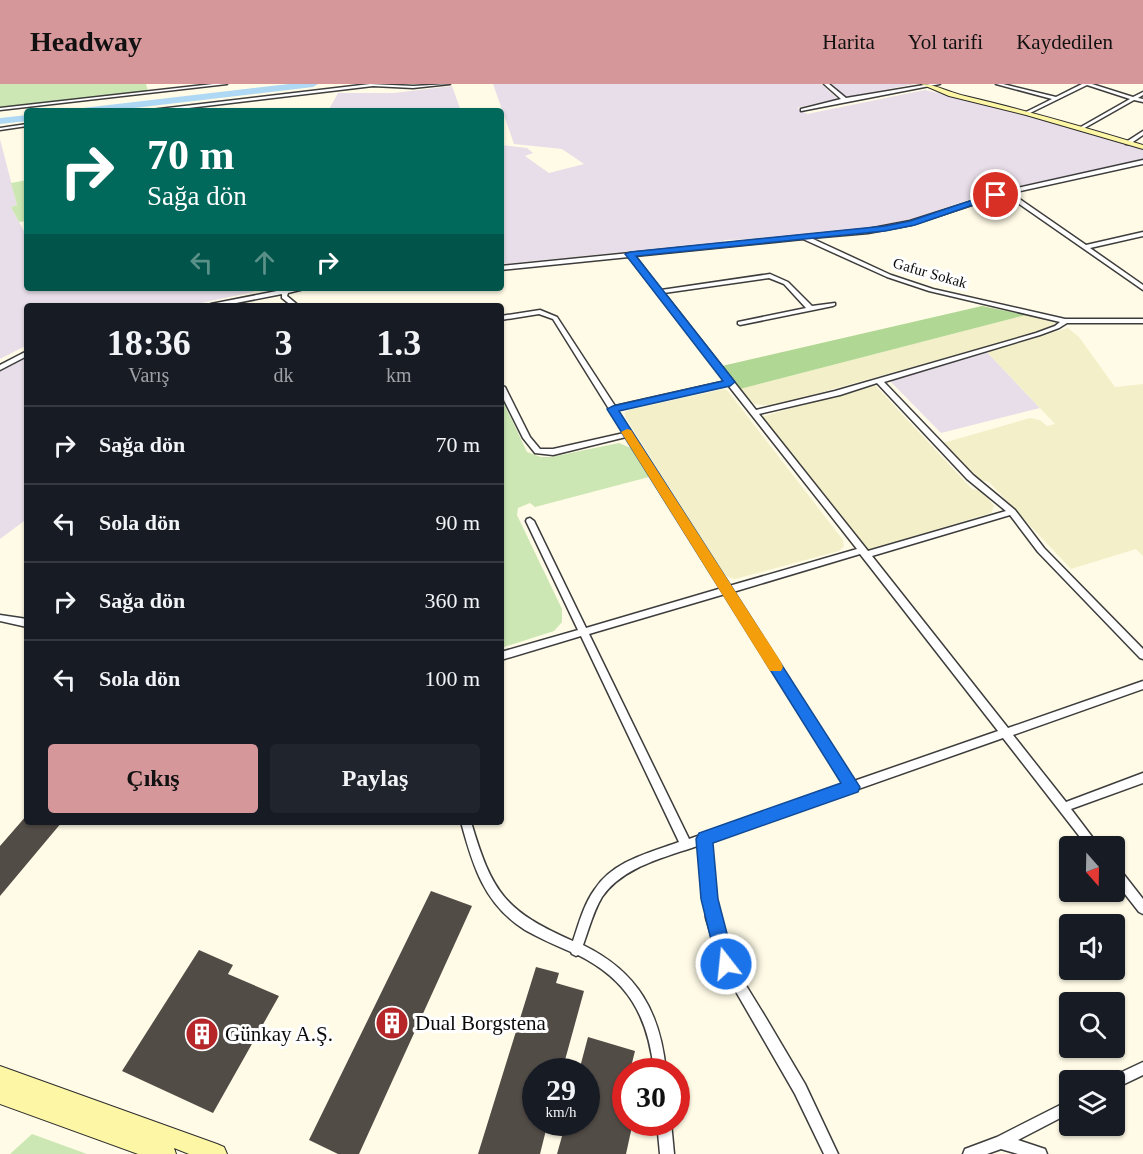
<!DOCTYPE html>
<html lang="tr">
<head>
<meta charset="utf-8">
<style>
  :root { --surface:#171b24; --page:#20242c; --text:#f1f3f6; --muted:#9ea1a6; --line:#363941; --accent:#d6979a }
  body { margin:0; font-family:Georgia,serif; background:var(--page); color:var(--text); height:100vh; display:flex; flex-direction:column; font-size:22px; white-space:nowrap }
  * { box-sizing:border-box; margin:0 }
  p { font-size:20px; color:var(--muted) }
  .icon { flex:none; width:33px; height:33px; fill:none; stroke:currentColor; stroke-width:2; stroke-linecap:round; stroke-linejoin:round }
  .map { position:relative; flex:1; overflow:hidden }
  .details { position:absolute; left:24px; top:219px; width:480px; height:522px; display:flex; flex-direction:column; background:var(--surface); border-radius:6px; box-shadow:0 2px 4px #0004 }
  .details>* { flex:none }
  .banner { position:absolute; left:24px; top:24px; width:480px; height:183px; border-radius:6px; box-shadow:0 2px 4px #0004; background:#00695c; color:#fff; overflow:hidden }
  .needle { width:39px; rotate:160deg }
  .controls { position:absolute; left:1059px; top:752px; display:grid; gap:12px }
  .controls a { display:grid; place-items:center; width:66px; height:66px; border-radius:6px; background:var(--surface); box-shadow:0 2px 4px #0004; font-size:30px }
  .speed { position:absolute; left:522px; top:974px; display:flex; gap:12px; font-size:30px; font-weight:700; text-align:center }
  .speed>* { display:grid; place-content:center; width:78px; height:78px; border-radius:50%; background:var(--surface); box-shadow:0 2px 4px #0004; line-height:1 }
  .speed small { font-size:15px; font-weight:400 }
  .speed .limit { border:9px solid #d22; background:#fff; color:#111 }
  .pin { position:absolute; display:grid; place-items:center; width:51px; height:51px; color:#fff; margin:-26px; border:3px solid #fff; border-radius:50%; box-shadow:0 2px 6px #0007 }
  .me { position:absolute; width:66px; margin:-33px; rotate:344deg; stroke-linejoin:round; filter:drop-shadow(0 0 4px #0008) }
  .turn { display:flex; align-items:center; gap:21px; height:126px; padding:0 24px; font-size:27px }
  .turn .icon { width:78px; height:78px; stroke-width:2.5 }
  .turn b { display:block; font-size:42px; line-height:51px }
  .lanes { display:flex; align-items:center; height:57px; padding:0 24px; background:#0003; justify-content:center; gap:30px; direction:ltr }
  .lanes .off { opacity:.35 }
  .eta { display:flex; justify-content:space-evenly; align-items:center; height:102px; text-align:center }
  .eta b { font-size:36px; font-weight:700; line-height:42px }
  .primary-button { display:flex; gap:12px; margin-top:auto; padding:12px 24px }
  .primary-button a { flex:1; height:69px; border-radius:6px; background:var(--accent); color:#111; font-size:24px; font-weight:700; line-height:69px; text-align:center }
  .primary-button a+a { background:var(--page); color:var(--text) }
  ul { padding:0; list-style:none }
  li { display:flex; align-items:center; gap:18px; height:78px; padding:0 24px; border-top:2px solid var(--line) }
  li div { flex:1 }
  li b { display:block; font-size:22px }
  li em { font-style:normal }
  header { display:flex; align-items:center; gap:36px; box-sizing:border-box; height:84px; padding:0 30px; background:var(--accent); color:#111 }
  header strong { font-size:28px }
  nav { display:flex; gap:33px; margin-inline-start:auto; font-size:21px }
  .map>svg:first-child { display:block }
  .industrial { fill:#e8dee9 }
  .farmland { fill:#f3f0c9 }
  .green { fill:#cce7b3 }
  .forest { fill:#b0d793 }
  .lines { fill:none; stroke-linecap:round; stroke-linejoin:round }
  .river { fill:#aed8f4; fill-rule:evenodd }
  .building { fill:#524c47 }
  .street-casing { stroke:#3d3d3d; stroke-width:3 }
  .secondary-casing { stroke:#2c2c2c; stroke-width:2 }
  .street { fill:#fff; fill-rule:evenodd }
  .secondary { fill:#fdf6a4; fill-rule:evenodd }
  .route { fill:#1a73e8; stroke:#114b97; stroke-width:1.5 }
  .slow { fill:#f59e0b }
  .labels { text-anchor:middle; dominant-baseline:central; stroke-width:6; stroke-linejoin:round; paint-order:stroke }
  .far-street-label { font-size:15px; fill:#0a0a0a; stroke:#fff }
  .near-poi-label { font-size:21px; fill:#0a0a0a; stroke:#fff; text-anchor:start }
</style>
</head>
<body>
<header>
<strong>Headway</strong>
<nav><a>Harita</a><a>Yol tarifi</a><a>Kaydedilen</a></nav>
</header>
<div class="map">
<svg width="1143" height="1070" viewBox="0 0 1143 1070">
  <rect width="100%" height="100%" fill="#fffbe7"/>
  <path class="industrial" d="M493,0H821L836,13L837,15L797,24L807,30L925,6L999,23L1143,65V76L989,109L910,136L873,144L764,155L724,156V158L503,180L501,178V61L527,64L533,69L525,72L549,89L584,80L562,65L514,60Z
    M830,0H915L846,13Z
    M452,2L461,27H328L338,9H394Z
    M0,55L17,121L11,123L27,153V204H251L254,208L186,222H27V261L0,275Z
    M987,268L1040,324L941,349L890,297Z
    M27,271V435L0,455V286Z"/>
  <path class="farmland" d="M1026,231L1055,239L1053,243L1046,246L772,322L754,320L740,305Z
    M1068,244L1079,253L1115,303L1143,300V472L1136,465L1071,485L989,398L980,396L943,359L1030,334L1040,336L1047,342L1055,340L987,268Z
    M874,300L972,405L982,407L994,422L991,429L867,466L761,333Z
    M724,305L728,307L843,456L844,462L839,467L735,495L728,493L724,490L625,333V328L629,326Z"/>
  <path class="green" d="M0,0H146L148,7L0,24Z
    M27,96V137L19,138L11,123L17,121L11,99Z
    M501,313L527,368L541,373H551L619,359L631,364L649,393L535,423L530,419L518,424L517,431L562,525V538L554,547L501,564Z
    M32,1050L87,1070H10Z"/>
  <path class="forest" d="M982,222L1026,231L740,305L722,282Z"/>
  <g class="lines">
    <path class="river" d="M289,0H318L313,3L108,27H78L83,24Z
      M27,31V37L0,40V34Z"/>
  </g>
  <path class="building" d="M27,731V738H62L0,812V762Z
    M431,807L472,822L359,1070H338L309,1056Z
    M199,866L233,881L228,890L279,912L213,1029L122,987Z
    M536,883L559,889L556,899L584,907L562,987H536V1038H548L540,1070H478Z
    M588,953L635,967L630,987H626V1038H633L626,1070H557L566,1038H586V987H579Z"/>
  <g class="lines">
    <g class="street-casing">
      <path id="street" d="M213,0H227L0,26V24Z
        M370,0L413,2L450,0L413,4L373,2L163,27H149L151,26Z
        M824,0H829L846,14L930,0H940L801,27V25L841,15Z
        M996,0H1003L1056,13L1082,0H1092L1133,13L1143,8V11L1138,14L1143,15V18L1134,16L1081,46L1079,45V44L1130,15L1087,1L1028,30L1026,29V28L1052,15Z
        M27,40V42L0,46V44Z
        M1143,47V51L1130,60H1126V58Z
        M1143,76V80L1011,109L1086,161L1143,148V152L1090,164L1143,201V206L1005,110L911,141L868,149L811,154L891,191L933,205L1065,235H1143V239H1067L1059,244L1040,251L884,298L973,391L1015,426L1044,464L1143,565V575L1140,574L1038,468L1010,431L872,472L1008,644L1143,597V605L1013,651L1066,718L1143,689V699L1071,725L1099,762H1087L1003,654L711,757L718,834L731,877L766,934L805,1000L838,1070H824L795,1010L720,880L706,834L700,761C667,773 623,782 602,813C593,828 589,845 583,861C638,888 660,928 666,987H654C648,932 628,896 578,871L576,872L572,870L571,868C555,861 539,854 525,846C484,820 473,782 461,738H471C492,809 505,827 573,857C579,839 584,820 595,805C613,777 649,769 679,758L581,552L501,576V568L578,546L526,437L527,435L530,434L534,437L586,544L722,504L626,353L553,371L535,369L523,354L501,310V301L505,303L530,353L540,365H553L624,349L553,235L539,230L501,236V232L540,226L557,233L615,322L726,297L629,173L501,186V182L868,145L910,137L1004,107ZM803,155L887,193L929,207L1060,238L1055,242L1036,249L835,307L756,326L664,209L769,194L784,200L806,224L738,238V240L740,241L833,222L835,221V219L812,222L788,198L770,190L661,206L635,172ZM877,299L967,395L1006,427L868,467L759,330L840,311ZM728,301L857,465L729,502L617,326ZM860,470L998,647L854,697L733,508ZM725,510L845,701L689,755L589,550Z
        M280,204L289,205L308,204L288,209L287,212L299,222H292L282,214V210L221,222H208L211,220L282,206Z
        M27,267V272L0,286V281Z
        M0,531L27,535V543L0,537Z
        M1114,782L1118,783L1143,815V830L1139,828L1114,796Z
        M1143,978V991L1114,1005V996H1109V994Z
        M1070,1016V1029L1018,1056L1045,1065L1047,1070H1018L1001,1065L987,1070H963L965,1065L997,1053Z
        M657,1038H671L674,1070H660Z"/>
    </g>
    <g class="secondary-casing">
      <path id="secondary" d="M921,0C936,0 950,9 965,12C1025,26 1084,43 1143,61V65L1026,31L949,12Z
        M0,982L217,1060L224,1063L227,1070H189L174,1064L176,1070H138L0,1020Z"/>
    </g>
    <use href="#street" class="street"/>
    <use href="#secondary" class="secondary"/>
  </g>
  <path class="route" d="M996,108L1000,111L999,112L915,141L885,147L636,172L735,298L730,302L619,327L860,703L858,708L713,759L718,815L735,880L732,887L726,889L720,887L717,880L701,815L696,755L699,749L841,699L607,325L613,322L723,297L625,170L630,168L885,142L910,137Z"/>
  <path class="slow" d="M627,345L631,346L781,578L783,583L781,587H770L621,348Z"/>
  <defs>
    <g id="building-disc" transform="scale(1.725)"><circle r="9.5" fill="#b62629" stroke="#fff"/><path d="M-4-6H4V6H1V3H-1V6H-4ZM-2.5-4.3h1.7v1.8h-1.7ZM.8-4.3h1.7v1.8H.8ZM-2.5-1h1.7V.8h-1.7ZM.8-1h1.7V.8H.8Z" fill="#fff"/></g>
  </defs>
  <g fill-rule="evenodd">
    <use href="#building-disc" x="392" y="939"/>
    <use href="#building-disc" x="202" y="950"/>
  </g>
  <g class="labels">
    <g class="far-street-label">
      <text transform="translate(930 189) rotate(16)">Gafur Sokak</text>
    </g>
    <g class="near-poi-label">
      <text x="415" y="939">Dual Borgstena</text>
      <text x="225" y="950">Günkay A.Ş.</text>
    </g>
  </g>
</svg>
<div class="controls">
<a><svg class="needle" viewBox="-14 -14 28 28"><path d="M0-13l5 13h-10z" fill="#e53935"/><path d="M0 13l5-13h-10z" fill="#9ea1a6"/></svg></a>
<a><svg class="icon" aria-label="sound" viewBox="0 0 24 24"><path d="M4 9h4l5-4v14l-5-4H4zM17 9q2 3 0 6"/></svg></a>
<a><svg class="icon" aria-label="search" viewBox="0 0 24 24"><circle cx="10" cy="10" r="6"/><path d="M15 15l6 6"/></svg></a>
<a><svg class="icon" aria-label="layers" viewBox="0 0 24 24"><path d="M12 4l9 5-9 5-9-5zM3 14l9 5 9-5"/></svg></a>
</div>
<div class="speed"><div>29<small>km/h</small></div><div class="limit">30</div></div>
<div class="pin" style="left:996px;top:111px;background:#d93025"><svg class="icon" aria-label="arrive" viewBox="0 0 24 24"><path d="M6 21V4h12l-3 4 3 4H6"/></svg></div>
<svg class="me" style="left:726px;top:880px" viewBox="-20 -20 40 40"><circle r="17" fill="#1a73e8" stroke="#fff" stroke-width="3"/><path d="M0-11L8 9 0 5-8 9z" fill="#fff"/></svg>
<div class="banner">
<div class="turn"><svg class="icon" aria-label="right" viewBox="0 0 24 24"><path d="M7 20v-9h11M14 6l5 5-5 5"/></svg><div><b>70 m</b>Sağa dön</div></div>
<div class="lanes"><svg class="icon off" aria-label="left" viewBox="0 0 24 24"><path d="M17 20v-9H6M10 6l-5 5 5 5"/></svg><svg class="icon off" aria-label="ahead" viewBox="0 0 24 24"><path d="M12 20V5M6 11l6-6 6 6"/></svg><svg class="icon" aria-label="right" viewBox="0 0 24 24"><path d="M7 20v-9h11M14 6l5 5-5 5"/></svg></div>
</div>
<section class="details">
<div class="eta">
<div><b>18:36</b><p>Varış</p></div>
<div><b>3</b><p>dk</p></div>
<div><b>1.3</b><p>km</p></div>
</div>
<ul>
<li><svg class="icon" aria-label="right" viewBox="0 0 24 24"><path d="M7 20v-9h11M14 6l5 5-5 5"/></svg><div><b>Sağa dön</b></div><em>70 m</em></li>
<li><svg class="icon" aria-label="left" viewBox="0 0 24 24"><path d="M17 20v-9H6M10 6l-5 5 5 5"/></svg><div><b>Sola dön</b></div><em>90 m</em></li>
<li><svg class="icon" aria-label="right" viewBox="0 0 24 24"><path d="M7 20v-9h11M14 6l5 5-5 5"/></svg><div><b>Sağa dön</b></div><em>360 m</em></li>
<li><svg class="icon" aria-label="left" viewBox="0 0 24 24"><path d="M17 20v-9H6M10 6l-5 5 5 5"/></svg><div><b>Sola dön</b></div><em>100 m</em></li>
</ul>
<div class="primary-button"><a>Çıkış</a><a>Paylaş</a></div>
</section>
</div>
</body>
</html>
